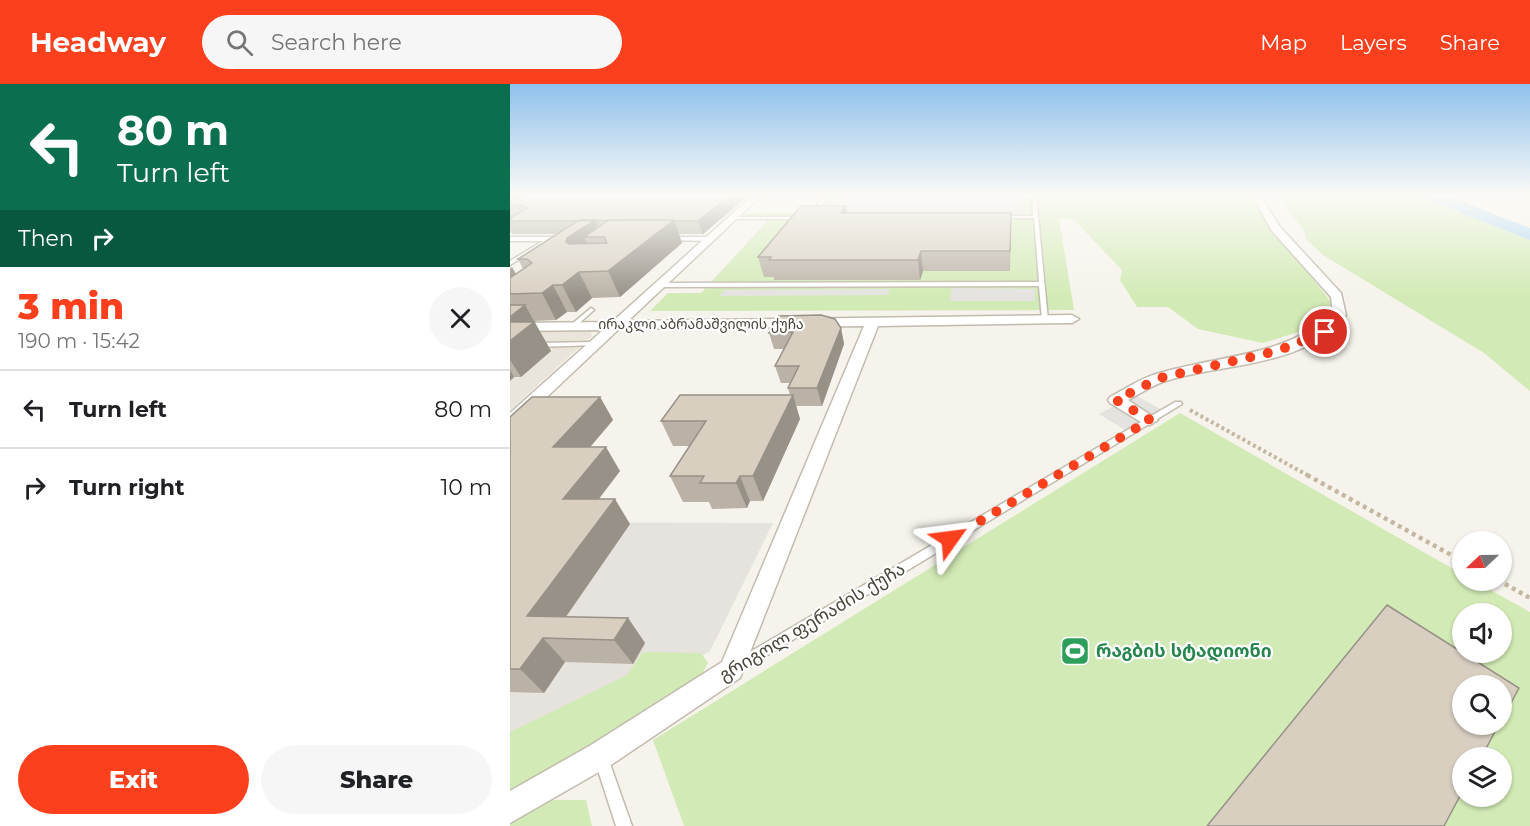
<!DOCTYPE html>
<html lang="en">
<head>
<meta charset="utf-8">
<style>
  :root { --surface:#fff; --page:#f6f6f6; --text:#202124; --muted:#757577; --line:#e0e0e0; --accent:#fc3f1d }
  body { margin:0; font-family:Montserrat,"Noto Sans Georgian",sans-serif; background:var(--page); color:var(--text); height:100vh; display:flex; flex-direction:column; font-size:22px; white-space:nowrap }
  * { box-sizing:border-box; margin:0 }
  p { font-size:20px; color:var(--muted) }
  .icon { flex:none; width:33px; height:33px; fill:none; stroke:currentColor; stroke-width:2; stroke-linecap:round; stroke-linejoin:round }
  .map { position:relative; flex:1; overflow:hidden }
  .details { display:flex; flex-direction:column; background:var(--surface); width:510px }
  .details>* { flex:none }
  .banner { background:#0b6e4f; color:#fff; overflow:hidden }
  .needle { width:39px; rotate:248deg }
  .tools { position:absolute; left:942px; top:447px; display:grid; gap:12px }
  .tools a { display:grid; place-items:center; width:60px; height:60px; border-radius:50%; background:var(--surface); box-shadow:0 2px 4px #0004; font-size:30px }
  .pin { position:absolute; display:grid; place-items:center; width:51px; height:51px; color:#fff; margin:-26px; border:3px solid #fff; border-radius:50%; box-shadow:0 2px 6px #0007 }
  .me { position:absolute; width:66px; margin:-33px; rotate:59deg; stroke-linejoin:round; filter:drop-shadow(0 0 4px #0008) }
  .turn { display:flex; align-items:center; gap:21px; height:126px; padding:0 18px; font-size:27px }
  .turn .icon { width:78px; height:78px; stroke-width:2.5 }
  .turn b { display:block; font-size:42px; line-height:51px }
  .then { display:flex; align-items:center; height:57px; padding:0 18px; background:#0003; gap:12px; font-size:22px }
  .round { display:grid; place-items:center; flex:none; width:63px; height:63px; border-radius:32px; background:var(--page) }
  .overview { display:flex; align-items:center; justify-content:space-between; height:102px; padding:0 18px }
  h1 { font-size:36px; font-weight:800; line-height:45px; color:var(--accent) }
  .action { display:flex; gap:12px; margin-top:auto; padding:12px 18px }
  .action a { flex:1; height:69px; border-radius:36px; background:var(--accent); color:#fff; font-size:24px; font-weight:800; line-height:69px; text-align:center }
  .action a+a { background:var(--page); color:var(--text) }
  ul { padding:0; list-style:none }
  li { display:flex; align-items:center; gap:18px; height:78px; padding:0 18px; border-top:2px solid var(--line) }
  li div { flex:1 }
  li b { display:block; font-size:22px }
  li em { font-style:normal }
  header { display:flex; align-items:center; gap:36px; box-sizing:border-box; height:84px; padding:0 30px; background:var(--accent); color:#fff }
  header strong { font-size:28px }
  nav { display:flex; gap:33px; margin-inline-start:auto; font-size:21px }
  .search { width:420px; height:54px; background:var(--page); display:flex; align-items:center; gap:15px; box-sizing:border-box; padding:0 21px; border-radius:33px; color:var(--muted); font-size:22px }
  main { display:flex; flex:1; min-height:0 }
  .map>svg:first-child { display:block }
  .residential { fill:#eae5da }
  .industrial { fill:#e6e2dd }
  .green { fill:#d2eab5; fill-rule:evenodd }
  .parking { fill:#e5e3e0 }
  .water { fill:#a9d4f2 }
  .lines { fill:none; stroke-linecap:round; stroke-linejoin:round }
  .service-casing { stroke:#c2bbae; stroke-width:3 }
  .minor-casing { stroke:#c2bbae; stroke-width:3 }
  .path-far1 { stroke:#c4b79f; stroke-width:4; stroke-dasharray:3 3; stroke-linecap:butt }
  .path { stroke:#c4b79f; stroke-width:4.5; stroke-dasharray:4 4; stroke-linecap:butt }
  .service { fill:#fff; fill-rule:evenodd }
  .minor { fill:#fff; fill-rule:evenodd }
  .wall { fill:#bab2a6 }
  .shaded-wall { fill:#979187 }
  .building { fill:#d8cfc1; stroke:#979187; stroke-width:1.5 }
  .route { stroke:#fc3f1d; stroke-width:10; stroke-dasharray:0 18 }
  .labels { text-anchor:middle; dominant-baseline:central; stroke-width:4.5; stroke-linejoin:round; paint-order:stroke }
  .far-street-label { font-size:14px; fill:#4b4439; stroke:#fff }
  .near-street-label { font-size:18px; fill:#4b4439; stroke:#fff }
  .near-leisure-label { font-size:18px; font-weight:bold; fill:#27864d; stroke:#fff; text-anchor:start }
</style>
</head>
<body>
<header>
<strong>Headway</strong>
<div class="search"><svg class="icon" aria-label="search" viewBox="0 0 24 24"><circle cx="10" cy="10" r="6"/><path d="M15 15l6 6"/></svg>Search here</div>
<nav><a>Map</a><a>Layers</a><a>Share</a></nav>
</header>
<main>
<section class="details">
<div class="banner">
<div class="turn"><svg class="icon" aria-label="left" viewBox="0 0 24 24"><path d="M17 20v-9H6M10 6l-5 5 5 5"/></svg><div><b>80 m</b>Turn left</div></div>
<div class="then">Then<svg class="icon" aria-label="right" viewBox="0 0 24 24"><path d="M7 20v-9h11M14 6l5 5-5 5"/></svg></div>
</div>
<div class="overview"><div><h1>3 min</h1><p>190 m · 15:42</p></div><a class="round"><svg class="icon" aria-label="close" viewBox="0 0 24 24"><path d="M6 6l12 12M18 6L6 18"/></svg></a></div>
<ul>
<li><svg class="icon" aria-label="left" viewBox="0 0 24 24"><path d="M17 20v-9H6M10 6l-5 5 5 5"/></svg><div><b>Turn left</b></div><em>80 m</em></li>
<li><svg class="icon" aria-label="right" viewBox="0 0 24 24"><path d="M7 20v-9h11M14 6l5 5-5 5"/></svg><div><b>Turn right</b></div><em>10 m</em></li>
</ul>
<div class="action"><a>Exit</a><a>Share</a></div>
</section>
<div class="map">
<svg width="1020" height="742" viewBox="0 0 1020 742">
  <rect width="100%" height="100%" fill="#f6f3ec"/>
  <path class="residential" d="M80,246L82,252L0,326V248Z"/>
  <path class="industrial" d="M0,438L263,439L200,567L0,684Z"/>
  <path class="green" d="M312,111H736L821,218L815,240L753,259L688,245L658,223H627L610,196L612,186L563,135H549L564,226L140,227L158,209H191L261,133H233L237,129H297Z
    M774,111H906L1020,156V307L974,269L813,171L796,155C795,136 771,132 774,111Z
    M670,329L952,490V496L964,497L1020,528V742H174L143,656ZM952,530H992V568H952ZM952,602H992V640H952ZM952,674H992V712H952Z
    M133,568L191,569L198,579L183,606L0,708V648L117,591Z
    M28,716H76L82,742H0V732Z"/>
  <path class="parking" d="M326,111H513V130L311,131Z
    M442,204L525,205V217H440Z
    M380,205L378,211L209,212L215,206Z
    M625,311L654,327L618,348L589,330Z"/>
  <path class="water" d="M906,111H935L1020,144V156Z"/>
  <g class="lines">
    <g class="service-casing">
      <path id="service" d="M316,111H320L302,133H298V131Z
        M522,111H526L538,236L535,238L532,236L529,202L148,203L145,201L148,199L529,198L524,134H488L486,133L488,132H523Z
        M222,133H292L294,134L292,135H220V133Z
        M0,153H50L53,155L50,157H39L0,181V177L33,157H0Z
        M160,153H200L203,155L200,157L158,156V154Z
        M81,224L84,226L83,227L66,242H62V240Z
        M83,258L85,259V261L29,263L25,261L29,259Z
        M665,318H671L672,320L233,586L228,588L223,586L222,582L223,578Z
        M91,667L96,669L98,674L122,742H106L84,674L86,669Z"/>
    </g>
    <g class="minor-casing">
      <path id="minor" d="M243,111H252L118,237L562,231L569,235L562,239L368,242L230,594L101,681L0,739V707L81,661L212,578L354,242L109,245L6,342L0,343V329L93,246L0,247V239L102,238Z
        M742,111H750L770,143L831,209L836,231C796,283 716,279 659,296C644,300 631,309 618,316L648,336L640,341L634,340L600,319L598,316L600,313C615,305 630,295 646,290C707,271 772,274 823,230L821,213L762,147Z"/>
    </g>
    <path class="path-far1" d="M680,326L799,392"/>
    <path class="path" d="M797,391L952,477
      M988,496L1020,514"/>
    <use href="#service" class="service"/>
    <use href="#minor" class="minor"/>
  </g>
  <path class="wall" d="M0,111H239L193,150H169L172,159L110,213L82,214L66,228H57L46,236L24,237L41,267L11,293H4L0,297V183L6,190L13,185L8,175L47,150H2L0,147Z
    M337,129L501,147L500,187H413L410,196H264V193H254L248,173Z
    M331,244L334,260L312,322H286L290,335L253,417H240L237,424L202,425L199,418H173L160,392L180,362H163L151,337L280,311L278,304L280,299H271L265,282L274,265H264L259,249Z
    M90,313L103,336L80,363L110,387L88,415L120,440L56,533L118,534L135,559L123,580L55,578L34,609L0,608V333Z"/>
  <path class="shaded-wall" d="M0,111H53L0,121Z
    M221,111H239L193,150L188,137Z
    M336,122L339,140L331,129Z
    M85,136L92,153H74L81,169L69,178L56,158L57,154Z
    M164,136L172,159L110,213L98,187Z
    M411,167L413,187L410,196L408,176Z
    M2,183L17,209L0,210V185Z
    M69,188L82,214L66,228L52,201Z
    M43,201L57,228L46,236L32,209Z
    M15,221L41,267L11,293L0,276V233Z
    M331,244L334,260L312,322L307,304Z
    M0,286L4,293L0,297Z
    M283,311L290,335L253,417L243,392Z
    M90,313L103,336L59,388L43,363Z
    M96,363L110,387L70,440L53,415Z
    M230,392L240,417L237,424L226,399Z
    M105,415L120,440L41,554L17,532Z
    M118,534L135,559L123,580L104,556Z
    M33,554L55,578L34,609L10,585Z"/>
  <path class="building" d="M18,111H221L188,137H163L164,136L0,137V134L19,123L8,124L13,121H0V116Z
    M291,122H336L331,129H501L500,167H411L408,176H259L261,173H248Z
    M69,136H85L57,154L56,158L59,160L97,159L94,153H74L99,136H164L98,187L69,188L52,201H43L32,209L0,210V194L22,179L17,175H8Z
    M0,221H15L0,233Z
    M311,231L325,235L331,244L307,304H278L289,282H265L283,248L259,249L269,232Z
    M0,238H24L0,257Z
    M170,311H283L243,392H230L226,399H190L194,392H160L196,337H151Z
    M22,313H90L43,363H96L53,415H105L17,532L118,534L104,556L33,554L10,585H0V333Z
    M877,521L1009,604L992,636V602H952V640H989L971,674H952V708L934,742H697Z"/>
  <linearGradient id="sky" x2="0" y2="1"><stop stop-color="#8fc1ec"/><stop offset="0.52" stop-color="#fbfaf6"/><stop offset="1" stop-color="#fbfaf6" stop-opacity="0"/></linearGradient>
  <rect width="1020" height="214" fill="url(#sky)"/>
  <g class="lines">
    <path class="route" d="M440,455L640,336L606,316L650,294L767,267L815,248"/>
  </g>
  <defs>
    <g id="stadium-square" transform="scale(1.5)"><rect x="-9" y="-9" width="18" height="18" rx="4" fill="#2e9e5b" stroke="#fff"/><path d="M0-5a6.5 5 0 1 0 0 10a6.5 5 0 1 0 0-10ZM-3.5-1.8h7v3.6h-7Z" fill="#fff"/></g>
  </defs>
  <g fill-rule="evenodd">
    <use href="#stadium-square" x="565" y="567"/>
  </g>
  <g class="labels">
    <g class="far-street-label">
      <text x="191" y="240">ირაკლი აბრამაშვილის ქუჩა</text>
    </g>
    <g class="near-street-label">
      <text transform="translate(302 538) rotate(-31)">გრიგოლ ფერაძის ქუჩა</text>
    </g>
    <g class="near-leisure-label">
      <text x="586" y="567">რაგბის სტადიონი</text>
    </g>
  </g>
</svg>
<div class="tools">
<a><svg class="needle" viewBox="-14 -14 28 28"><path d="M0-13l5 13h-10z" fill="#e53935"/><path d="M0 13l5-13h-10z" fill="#757577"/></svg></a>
<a><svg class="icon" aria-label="sound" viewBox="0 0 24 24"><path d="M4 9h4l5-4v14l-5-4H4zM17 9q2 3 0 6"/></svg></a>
<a><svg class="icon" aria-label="search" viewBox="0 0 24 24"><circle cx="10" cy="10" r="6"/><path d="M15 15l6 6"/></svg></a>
<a><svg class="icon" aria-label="layers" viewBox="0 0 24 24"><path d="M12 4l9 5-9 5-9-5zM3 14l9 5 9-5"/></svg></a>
</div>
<div class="pin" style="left:815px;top:248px;background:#d93025"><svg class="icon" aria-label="arrive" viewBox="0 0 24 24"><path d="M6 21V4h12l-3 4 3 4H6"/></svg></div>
<svg class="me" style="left:440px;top:455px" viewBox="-20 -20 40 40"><path d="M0-17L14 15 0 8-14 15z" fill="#fc3f1d" stroke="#fff" stroke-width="4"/></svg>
</div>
</main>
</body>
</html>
